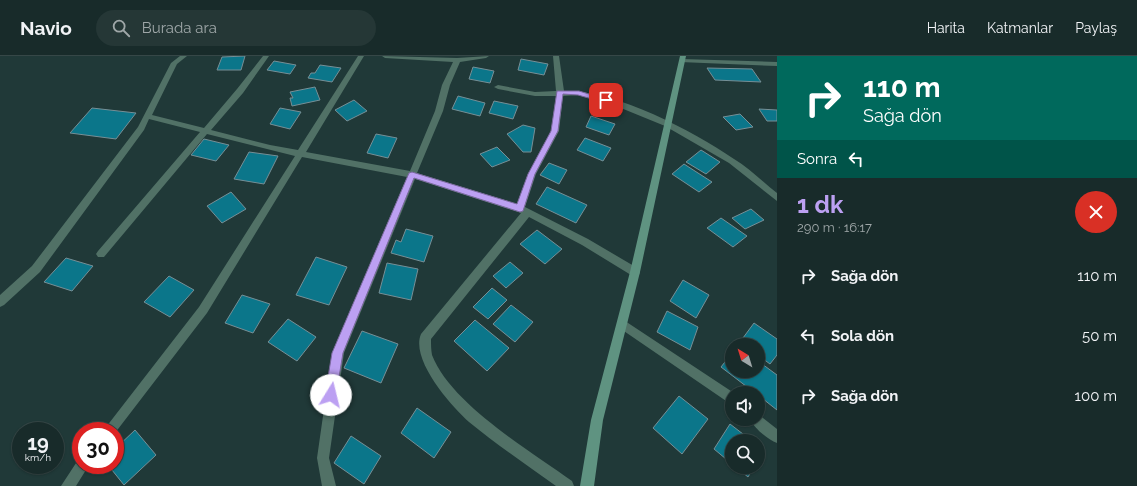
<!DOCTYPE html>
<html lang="tr">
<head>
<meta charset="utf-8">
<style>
  :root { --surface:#182b2a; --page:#253736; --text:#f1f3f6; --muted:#9fa7a8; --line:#364747; --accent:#bca0f2 }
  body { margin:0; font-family:Raleway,sans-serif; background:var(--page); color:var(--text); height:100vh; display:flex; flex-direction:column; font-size:15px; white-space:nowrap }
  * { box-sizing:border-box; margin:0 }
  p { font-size:13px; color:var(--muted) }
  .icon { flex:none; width:22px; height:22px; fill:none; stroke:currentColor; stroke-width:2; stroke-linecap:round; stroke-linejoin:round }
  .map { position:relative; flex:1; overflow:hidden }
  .drawer { display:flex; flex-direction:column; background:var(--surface); width:360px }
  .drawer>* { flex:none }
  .top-card { background:#00695c; color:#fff; overflow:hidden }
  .needle { width:26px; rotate:322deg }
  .buttons { position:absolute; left:725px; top:282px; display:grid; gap:8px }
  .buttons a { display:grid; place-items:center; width:40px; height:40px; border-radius:50%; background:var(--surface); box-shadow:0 1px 3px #0004,0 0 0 1px var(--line); font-size:20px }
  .speed { position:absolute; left:12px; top:366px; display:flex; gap:8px; font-size:20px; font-weight:700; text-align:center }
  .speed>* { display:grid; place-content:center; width:52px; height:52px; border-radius:50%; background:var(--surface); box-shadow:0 1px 3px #0004,0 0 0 1px var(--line); line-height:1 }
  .speed small { font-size:10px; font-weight:400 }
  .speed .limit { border:6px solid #d22; background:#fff; color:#111 }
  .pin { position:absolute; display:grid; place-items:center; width:34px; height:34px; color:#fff; margin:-17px; border-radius:8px; box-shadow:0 2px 6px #0006 }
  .me { position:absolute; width:44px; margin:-22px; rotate:9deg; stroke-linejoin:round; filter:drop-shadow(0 0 3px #0008) }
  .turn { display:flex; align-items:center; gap:14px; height:84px; padding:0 20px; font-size:18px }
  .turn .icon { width:52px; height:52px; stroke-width:2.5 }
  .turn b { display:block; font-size:28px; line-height:34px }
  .then { display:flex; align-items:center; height:38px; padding:0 20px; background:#0003; gap:8px; font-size:15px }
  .round { display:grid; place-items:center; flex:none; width:42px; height:42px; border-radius:21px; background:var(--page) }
  .summary { display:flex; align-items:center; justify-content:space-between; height:68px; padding:0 20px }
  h1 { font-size:24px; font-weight:700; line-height:30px; color:var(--accent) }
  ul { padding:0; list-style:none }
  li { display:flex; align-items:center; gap:12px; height:60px; padding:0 20px }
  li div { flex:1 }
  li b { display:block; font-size:15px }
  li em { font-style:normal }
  header { display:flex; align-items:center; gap:24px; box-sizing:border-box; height:56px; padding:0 20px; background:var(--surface); border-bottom:1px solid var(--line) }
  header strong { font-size:19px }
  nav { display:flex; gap:22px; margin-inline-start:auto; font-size:14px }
  .search { width:280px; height:36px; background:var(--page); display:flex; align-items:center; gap:10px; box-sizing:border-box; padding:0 14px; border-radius:22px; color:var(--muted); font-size:15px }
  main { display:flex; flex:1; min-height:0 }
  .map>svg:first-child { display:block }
  .building { fill:#0b768a; stroke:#768f96 }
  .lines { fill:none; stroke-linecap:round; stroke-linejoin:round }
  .street { fill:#517166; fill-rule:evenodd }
  .secondary { fill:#5f9381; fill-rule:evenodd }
  .route { fill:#bca0f2; stroke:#7a689d }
</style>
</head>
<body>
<header>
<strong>Navio</strong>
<div class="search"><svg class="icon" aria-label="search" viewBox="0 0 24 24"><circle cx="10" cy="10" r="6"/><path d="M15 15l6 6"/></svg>Burada ara</div>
<nav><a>Harita</a><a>Katmanlar</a><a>Paylaş</a></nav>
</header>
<main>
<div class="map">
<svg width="777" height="430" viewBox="0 0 777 430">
  <rect width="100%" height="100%" fill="#203938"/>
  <path class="building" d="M245,0L241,14H217L222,1Z
    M521,3L548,8L544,19L518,14Z
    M274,5L296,9L290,18L267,14Z
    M320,9L341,12L332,26L308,22L311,17H315Z
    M473,11L494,15L490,27L469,23Z
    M707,12L752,13L761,26L715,24Z
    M315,31L320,44L292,50L290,42H293L290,36Z
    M458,40L485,47L480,60L452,53Z
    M354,44L367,55L347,65L335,54Z
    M494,45L518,50L513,63L489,57Z
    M92,52L136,57L116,83L70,77Z
    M280,52L301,56L290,73L270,68Z
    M759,53L777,54V65H767Z
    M740,58L753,71L736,74L723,61Z
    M591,60L615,68L609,79L586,71Z
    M523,69L535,72L531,96H523L507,78Z
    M376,78L397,82L388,102L367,97Z
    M585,82L611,92L603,105L577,94Z
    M204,83L229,89L216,105L191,99Z
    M497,91L510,104L492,111L480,98Z
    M701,94L720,106L706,118L686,106Z
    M249,96L278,100L264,128L234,123Z
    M549,107L567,114L559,128L540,119Z
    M684,108L712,126L699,136L672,118Z
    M547,131L587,149L576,167L536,148Z
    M231,136L246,153L222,167L207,150Z
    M751,153L764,164L745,173L732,162Z
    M721,162L747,180L733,191L707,172Z
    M406,173L433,180L424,206L391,197L396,184L401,186Z
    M537,174L562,193L545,208L520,188Z
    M316,201L347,211L329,249L296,239Z
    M66,202L93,210L72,235L44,226Z
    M510,206L523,217L506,232L493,220Z
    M387,207L418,213L411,244L379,237Z
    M169,220L194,234L170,261L144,246Z
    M683,224L709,239L696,262L670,245Z
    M492,232L507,244L488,263L473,251Z
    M242,239L270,248L253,277L225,267Z
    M511,249L533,266L515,286L493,268Z
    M667,255L698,271L690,294L657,276Z
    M288,263L316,281L297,305L268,286Z
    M475,264L509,292L487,315L454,285Z
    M754,267L777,283V299L770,308L758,299V289H744L740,286Z
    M362,275L398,288L381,327L344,312Z
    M732,297V315H758V305L777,319V354L758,339V337H755L721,311Z
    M679,340L708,363L682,398L653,372Z
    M417,352L451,376L434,402L401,377Z
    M730,368L752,385H732V408L714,393Z
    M135,374L156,399L124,429L108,409H115V393Z
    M351,380L381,400L364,428L334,407Z
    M758,389L764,394L758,404Z
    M736,411H754L748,421Z"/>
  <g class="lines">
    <path class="street" d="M180,0H187L177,8L152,59L204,72L237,33L263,0H269L243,37L211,74L270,89L298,94L358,0H364L306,96L410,115L435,55L442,29L453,6L385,2L382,0L457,2L489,0L486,2L460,6L450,29L443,55L417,117L517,148L528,118L551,75L556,40H535L498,33L494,31L498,29L535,36L556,35L553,0H559L564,35C616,34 691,74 734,103C749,112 763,126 777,137V145L729,107L665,70L616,50L579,39L563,40L559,75L536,118L525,151L588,183L639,213L640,216L639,219H631L582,189L529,161L431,283C431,288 431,294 432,299C451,348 529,394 572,425L574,430H556C527,409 497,389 469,366C452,351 410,304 421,278L521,157L415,123L344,297L329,402L336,430H322L317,402L332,297L407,121L302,101L207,257L115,377V375H103L199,251L295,100L207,78L104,201H98L96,198L98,195L200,76L149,63L144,74L40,216L4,249L0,251V239L32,210L138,71L171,7Z
      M682,3L777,6V10L680,6V4Z
      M622,263L734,337H732V349L618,271L617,268L618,265Z
      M758,358L777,373V387C768,384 754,372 750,363H758Z
      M81,403V409H89L76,430H61L78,404Z"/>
    <path class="secondary" d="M680,0H686L640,216L603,364L594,430H580L591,364L630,216Z"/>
  </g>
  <path class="route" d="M557,35H579L609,44L606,47L578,39L563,38L558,75L535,118L523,155L520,156L414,122L343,297L336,339L334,343L331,344L327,343L325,339L332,297L409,117L412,116L517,148L528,118L551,75Z"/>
</svg>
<div class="buttons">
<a><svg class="needle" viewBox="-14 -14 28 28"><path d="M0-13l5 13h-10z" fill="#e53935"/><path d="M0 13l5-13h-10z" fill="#9fa7a8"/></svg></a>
<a><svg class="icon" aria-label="sound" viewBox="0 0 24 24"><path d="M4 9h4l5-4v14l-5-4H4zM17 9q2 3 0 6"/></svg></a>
<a><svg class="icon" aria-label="search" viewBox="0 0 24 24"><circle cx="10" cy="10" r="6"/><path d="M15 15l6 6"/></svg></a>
</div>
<div class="speed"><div>19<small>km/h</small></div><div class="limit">30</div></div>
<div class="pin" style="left:606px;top:44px;background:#d93025"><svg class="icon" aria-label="arrive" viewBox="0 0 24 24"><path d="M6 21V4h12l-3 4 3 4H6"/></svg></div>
<svg class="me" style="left:331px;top:339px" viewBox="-20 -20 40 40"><circle r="19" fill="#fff"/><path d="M0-13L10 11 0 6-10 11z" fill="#bca0f2"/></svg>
</div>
<section class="drawer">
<div class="top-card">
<div class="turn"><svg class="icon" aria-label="right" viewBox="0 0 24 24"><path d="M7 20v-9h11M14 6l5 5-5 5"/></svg><div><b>110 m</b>Sağa dön</div></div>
<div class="then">Sonra<svg class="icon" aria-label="left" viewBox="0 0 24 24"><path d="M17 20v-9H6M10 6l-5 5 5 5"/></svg></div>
</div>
<div class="summary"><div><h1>1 dk</h1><p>290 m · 16:17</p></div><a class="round" style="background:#d93025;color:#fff"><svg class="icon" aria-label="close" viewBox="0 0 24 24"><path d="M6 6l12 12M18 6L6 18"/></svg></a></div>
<ul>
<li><svg class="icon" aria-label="right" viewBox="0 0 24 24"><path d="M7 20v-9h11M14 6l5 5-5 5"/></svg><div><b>Sağa dön</b></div><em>110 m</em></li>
<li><svg class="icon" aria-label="left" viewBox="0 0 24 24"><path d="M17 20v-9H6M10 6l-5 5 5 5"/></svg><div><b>Sola dön</b></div><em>50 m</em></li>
<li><svg class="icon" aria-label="right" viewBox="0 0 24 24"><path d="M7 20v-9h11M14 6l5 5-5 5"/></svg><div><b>Sağa dön</b></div><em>100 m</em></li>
</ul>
</section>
</main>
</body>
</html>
